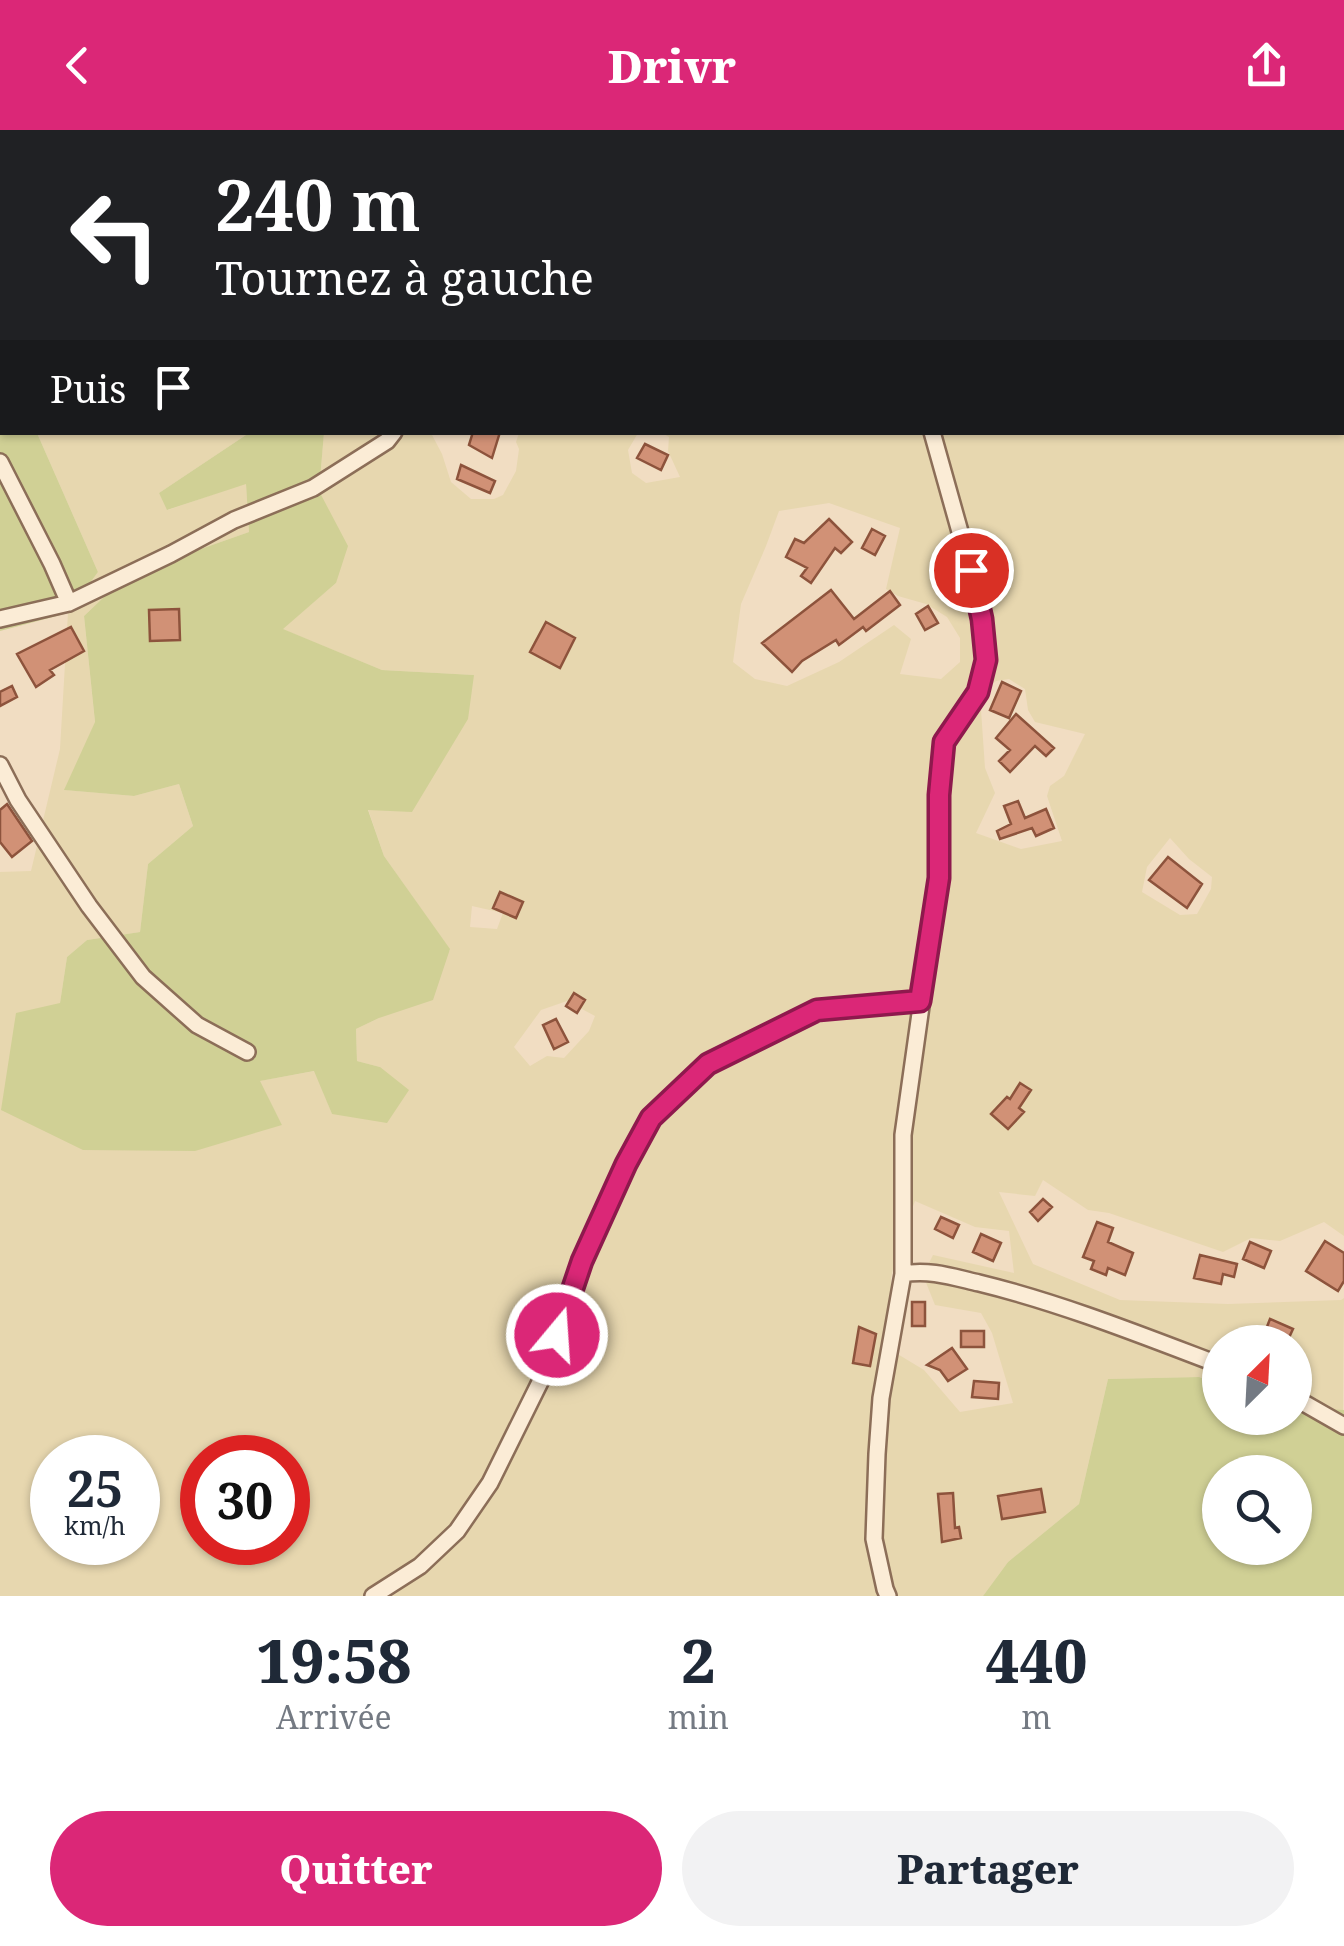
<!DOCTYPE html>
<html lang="fr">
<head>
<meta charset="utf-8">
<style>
  :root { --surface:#fff; --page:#f2f2f3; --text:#1f2937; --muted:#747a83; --accent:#db2777 }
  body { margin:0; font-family:"Noto Serif",serif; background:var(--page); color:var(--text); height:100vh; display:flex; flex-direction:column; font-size:38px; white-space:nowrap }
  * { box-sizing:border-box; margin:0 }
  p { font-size:32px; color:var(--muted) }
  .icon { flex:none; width:55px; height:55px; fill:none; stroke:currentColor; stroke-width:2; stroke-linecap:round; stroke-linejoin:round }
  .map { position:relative; height:1466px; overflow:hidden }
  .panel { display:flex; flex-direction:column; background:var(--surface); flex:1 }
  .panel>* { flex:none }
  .guide { position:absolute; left:0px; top:0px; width:1345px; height:305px; box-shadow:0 2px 8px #0004; background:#202124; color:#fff; overflow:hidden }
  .needle { width:65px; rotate:24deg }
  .fabs { position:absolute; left:1202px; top:1195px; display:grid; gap:20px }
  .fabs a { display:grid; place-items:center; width:110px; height:110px; border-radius:50%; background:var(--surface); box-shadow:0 2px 8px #0004; font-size:50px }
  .speed { position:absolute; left:30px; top:1305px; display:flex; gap:20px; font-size:50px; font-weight:700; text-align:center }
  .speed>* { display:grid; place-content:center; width:130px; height:130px; border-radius:50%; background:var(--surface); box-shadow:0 2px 8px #0004; line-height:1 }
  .speed small { font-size:25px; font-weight:400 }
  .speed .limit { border:15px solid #d22; background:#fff; color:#111 }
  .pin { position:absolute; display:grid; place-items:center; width:85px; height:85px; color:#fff; margin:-42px; border:5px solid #fff; border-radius:50%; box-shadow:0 2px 10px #0007 }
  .me { position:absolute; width:110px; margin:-55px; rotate:18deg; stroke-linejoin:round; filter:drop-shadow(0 0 8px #0008) }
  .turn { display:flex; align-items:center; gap:35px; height:210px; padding:0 50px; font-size:45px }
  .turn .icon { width:130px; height:130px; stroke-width:2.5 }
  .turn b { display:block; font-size:70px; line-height:85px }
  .then { display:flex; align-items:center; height:95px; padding:0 50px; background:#0003; gap:20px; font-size:38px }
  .eta { display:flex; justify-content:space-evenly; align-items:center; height:170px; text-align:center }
  .eta b { font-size:60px; font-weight:800; line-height:70px }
  .primary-button { display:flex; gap:20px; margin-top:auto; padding:20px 50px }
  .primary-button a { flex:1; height:115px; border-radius:60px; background:var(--accent); color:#fff; font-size:40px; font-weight:800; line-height:115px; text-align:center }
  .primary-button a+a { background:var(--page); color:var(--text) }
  header { display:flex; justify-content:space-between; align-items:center; height:130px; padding:0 50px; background:var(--accent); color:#fff; font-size:45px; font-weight:800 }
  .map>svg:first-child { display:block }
  .farmland { fill:#e7d7af; fill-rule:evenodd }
  .green { fill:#d0d095; fill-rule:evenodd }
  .building { fill:#d19176; stroke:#8d533c; stroke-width:2.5 }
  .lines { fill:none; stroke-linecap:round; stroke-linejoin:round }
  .minor-casing { stroke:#8c6e58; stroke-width:20 }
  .minor { stroke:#fbecd6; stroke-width:15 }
  .route-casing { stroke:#8e194d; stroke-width:25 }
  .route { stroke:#db2777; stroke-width:18 }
</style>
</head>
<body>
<header><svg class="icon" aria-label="back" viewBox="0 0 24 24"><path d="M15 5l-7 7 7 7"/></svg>Drivr<svg class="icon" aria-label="share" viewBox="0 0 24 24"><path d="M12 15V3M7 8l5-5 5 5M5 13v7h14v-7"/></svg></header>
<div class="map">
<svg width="1344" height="1466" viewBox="0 0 1344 1466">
  <rect width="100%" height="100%" fill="#f1ddc2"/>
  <path class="farmland" d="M343,0H729L726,2H343Z
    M1042,0H1343L1344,98L1342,2H1041Z
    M0,49L2,53V286H0Z
    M1344,298V1106L1324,1092L1280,1111L1251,1108L1223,1122L1109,1083L1088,1080L1043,1050L1035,1066L999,1062L1033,1134L1120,1170L1228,1174L1341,1170L1344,1168L1343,1280L1295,1276V1212H1220V1254L1199,1247L1108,1249L1079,1374L1008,1432L983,1466H0V742L31,741L60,619L68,483L98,442L37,303H249L159,363L168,380L246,353L249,402L127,445L84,486L95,593L65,660L134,666L179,654L193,696L148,734L140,802L87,810L67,827L60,873L282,995L259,951L315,941L332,984L380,937L357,931L356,899L379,888L450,820L384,726L368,679L474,545L382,540L282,499L336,453L319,361L324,303H431L442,324L451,352L471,369H494L503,365L516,341L519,319L516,312L519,303H638L628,320L632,343L646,353L680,347L668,321L669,307L662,303L1293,304L1342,302ZM829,373L900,398L886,459L898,466L926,474L947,487L960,508V532L941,549L900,544L911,509L894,495L839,532L787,556L755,549L733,532L741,474L766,416L779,381ZM1009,549L1025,559L1028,580L1035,592L1085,604L1064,646L1050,656L1047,666L1062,711L1021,719L976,703L995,663L985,638L981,580L985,561L996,551ZM1170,708L1189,729L1212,747L1211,759L1197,784L1180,785L1142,762L1147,737ZM472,776L503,783L497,799L470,797ZM567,871L595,886L589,901L564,928L547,926L530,936L514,917L541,880ZM915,1071L975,1097L1009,1101L1014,1143L933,1125L923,1145L935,1175L981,1183L992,1203L1013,1273L960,1282L924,1240L891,1220V1148L898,1117ZM52,1328H138V1412H52ZM202,1328H288V1412H202Z"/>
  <path class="green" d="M0,0H343V2H2V53L0,49Z
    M0,286H2V302L37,303L98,442L68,483L0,501Z
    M249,303H324L319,361L348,416L336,453L283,499L382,540L474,545L468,589L412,682L368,680L384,726L450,819L433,870L379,888L356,899L357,931L380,937L409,960L387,993L332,984L314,941L260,951L282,995L195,1021L83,1020L1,980L16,883L60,873L67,827L87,810L140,802L148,734L193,696L179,654L134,666L64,660L95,592L84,486L127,445L249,402L246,354L167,380L159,363Z
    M1199,1247L1220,1254V1288H1295V1276L1344,1280V1466H983L1008,1432L1079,1374L1108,1249ZM1220,1342H1295V1418H1220Z"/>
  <path class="building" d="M473,302H500L492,328L469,315Z
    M645,314L668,325L661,340L637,328Z
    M461,335L495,351L490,363L457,349Z
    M829,389L852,412L841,423L835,418L811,453L801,446L807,438L786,427L795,409L804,413Z
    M872,399L885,406L875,425L862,418Z
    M831,460L854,489L890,461L900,475L866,501L863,497L839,515L836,510L802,531L792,542L762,513Z
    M928,476L938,493L925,500L916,484Z
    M179,479L180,510L150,511L149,480Z
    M546,492L575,508L560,538L530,522Z
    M71,497L84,521L50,540L54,545L36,557L17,524Z
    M1002,552L1021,561L1009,588L990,580Z
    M12,556L17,567L0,576V562Z
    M1016,584L1054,618L1046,626L1035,616L1010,642L999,631L1010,620L996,608Z
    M1018,671L1025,688L1046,679L1054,698L1036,706L1032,698L1000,709L997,701L1011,694L1004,676Z
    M7,674L32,711L12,727L0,712V680Z
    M1168,727L1202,754L1187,778L1149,750Z
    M500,762L523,772L516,788L493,778Z
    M574,863L585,870L577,883L566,876Z
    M556,889L568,912L554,919L543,895Z
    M1020,953L1031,960L1019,978L1024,982L1008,999L991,984L1007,967L1010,969Z
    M1043,1069L1052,1077L1038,1091L1030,1082Z
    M941,1087L959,1095L953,1108L935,1099Z
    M1097,1092L1113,1098L1108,1112L1133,1123L1125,1145L1108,1138L1106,1145L1091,1139L1094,1131L1083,1127Z
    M981,1104L1001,1113L993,1131L973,1122Z
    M1325,1111L1344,1123V1151L1338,1161L1306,1141Z
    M1250,1112L1271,1121L1264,1138L1243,1129Z
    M1200,1125L1237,1134L1234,1147L1223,1144L1221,1154L1194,1148Z
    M912,1172H925V1196H912Z
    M1270,1189L1293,1199L1287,1212H1277L1263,1207Z
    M859,1197L876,1204L870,1236L853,1233Z
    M961,1201H984V1217H961Z
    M952,1218L967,1239L948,1251L940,1240L927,1235Z
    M974,1251L999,1253L998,1269L972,1267Z
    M1041,1359L1045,1382L1002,1389L998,1366Z
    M953,1363L955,1398L959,1397L961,1408L942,1412L938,1364Z"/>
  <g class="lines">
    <g class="minor-casing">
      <path id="minor" d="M898,0V2
        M1150,0L1153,2
        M1327,0L1329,2
        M753,2L756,0
        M1342,18L1344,19
        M1342,88H1344
        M0,332L52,434L69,473
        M0,489L69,473L171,424L234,390L313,358L387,311L394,302
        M0,635L18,670L89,776L143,847L197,895L247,922
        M903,1144C929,1139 953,1147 979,1153C1061,1173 1141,1205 1220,1235
        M1295,1268L1344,1296
        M373,1466L420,1436L457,1401L490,1353L545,1242L582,1131L625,1034L651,988L708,934L817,880L921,871
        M888,1466L885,1459L874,1409L877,1324L881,1268L903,1144V1005L939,748V665L943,612L977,562L986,530L982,489L971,441L932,302"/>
    </g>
    <use href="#minor" class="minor"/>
  </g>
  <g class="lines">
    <g class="route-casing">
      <path id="route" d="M557,1205L582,1131L626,1034L651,988L708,934L817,880L920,871L939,748V665L944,612L978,562L986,530L982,489L971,440"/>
    </g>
    <use href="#route" class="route"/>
  </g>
</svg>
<div class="fabs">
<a><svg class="needle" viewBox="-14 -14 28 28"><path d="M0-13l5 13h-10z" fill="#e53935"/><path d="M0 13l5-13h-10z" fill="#747a83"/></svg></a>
<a><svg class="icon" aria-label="search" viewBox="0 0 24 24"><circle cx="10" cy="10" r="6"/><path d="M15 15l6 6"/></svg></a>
</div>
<div class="speed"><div>25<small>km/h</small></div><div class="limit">30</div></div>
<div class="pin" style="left:971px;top:440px;background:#d93025"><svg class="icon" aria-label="arrive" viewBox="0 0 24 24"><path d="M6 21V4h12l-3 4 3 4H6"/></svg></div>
<svg class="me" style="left:557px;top:1205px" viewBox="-20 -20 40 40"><circle r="17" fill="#db2777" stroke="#fff" stroke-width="3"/><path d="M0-11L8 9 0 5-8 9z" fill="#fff"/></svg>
<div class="guide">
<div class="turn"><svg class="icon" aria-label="left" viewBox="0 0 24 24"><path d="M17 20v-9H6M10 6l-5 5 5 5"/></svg><div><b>240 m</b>Tournez à gauche</div></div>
<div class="then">Puis<svg class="icon" aria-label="arrive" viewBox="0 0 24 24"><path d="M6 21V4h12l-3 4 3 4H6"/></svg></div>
</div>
</div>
<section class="panel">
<div class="eta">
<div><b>19:58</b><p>Arrivée</p></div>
<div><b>2</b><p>min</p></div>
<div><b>440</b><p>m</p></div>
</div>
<div class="primary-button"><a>Quitter</a><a>Partager</a></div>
</section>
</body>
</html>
